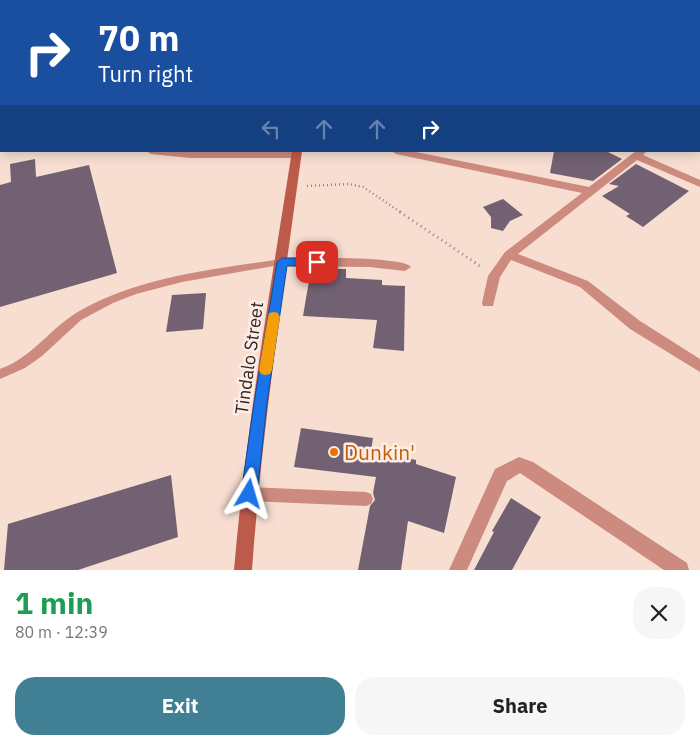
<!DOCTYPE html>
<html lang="en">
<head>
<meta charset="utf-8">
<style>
  :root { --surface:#fff; --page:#f6f6f6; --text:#222; --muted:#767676; --accent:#417f94 }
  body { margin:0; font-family:"IBM Plex Sans",sans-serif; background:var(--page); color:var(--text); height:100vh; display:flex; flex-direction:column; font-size:19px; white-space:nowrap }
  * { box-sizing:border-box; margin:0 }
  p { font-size:16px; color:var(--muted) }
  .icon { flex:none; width:28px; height:28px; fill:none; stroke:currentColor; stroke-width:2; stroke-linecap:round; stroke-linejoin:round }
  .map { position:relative; height:570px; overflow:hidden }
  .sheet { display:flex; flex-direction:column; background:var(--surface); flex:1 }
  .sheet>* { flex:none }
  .hud { position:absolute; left:0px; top:0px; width:700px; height:152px; box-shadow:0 2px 12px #0003; background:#1a4fa0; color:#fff; overflow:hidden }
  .pin { position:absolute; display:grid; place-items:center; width:42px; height:42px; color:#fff; margin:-21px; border-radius:10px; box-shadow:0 2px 8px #0006 }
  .me { position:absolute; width:55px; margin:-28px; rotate:7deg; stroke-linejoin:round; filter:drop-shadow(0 0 4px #0008) }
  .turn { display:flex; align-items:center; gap:18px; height:105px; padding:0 15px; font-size:22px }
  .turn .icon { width:65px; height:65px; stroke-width:2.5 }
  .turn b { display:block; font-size:35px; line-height:42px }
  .lanes { display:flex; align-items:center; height:48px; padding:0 15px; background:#0003; justify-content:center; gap:25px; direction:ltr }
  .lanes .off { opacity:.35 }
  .round { display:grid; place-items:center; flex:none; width:52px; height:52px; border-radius:20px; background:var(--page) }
  .headline { display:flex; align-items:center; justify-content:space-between; height:85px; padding:0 15px }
  h1 { font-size:30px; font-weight:700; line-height:38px; color:#1e9e55 }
  .button { display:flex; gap:10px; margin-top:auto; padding:10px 15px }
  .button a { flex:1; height:58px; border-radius:20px; background:var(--accent); color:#fff; font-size:20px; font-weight:700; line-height:58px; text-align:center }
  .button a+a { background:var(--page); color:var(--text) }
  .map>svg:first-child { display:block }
  .building { fill:#726172 }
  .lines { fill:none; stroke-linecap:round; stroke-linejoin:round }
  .path-far1 { stroke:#95847b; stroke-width:2.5; stroke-dasharray:1 3; stroke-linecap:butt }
  .path { stroke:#95847b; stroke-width:3; stroke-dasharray:1 4; stroke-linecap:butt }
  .service { fill:#cd8a7e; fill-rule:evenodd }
  .minor { fill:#cd8a7e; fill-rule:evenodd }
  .secondary { fill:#bc5b4b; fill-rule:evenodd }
  .route { fill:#1a73e8; stroke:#114b97 }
  .slow { fill:#f59e0b }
  .food-dot { fill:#e8710a; stroke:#fdede6; stroke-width:2 }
  .labels { text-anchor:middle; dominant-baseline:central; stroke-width:5; stroke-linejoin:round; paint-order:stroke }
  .street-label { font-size:18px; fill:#302622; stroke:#fdede6 }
  .near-food-label { font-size:21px; fill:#c56008; stroke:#fdede6; text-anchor:start }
</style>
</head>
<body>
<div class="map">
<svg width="700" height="570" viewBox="0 0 700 570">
  <rect width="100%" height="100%" fill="#f7ded1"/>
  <path class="building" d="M554,151H606L622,159L593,181L550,173Z
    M35,159L36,177L89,165L117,273L0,307V185L11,182L10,164Z
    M636,164L689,191L643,227L626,216L630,214L602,196L619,186L609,184Z
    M503,199L523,215L510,221L503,231L491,228V217L483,207Z
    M311,269H346V278L382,280V285L405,286L404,351L373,348L377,320L303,316Z
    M206,293L203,329L166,332L172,295Z
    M301,428L373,438L371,451L416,460V464L456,477L444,533L408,521L401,570H358L370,506L375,500L373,493L376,477L294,467Z
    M171,475L178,537L78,570H4L8,524Z
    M511,498L541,517L512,570H474L494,532L492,531Z"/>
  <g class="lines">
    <path class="path-far1" d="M307,186L349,184L363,187L402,213"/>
    <path class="path" d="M400,212L483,268"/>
    <path class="service" d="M252,0H258L259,1H253Z
      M282,259L285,260L287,262L285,264L182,282L136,294L113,303L81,320L42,356L25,368L0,379V369C34,357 52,325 83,309C144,276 214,269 282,259Z
      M249,487L366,492L371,494L373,499L371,504L366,506L249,501L244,499L242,494L244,489Z"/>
    <path class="minor" d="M699,125H700V131H699Z
      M146,151L296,152L301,155L296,158H190L151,154Z
      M391,151H411L589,187L636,151H647L643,155L700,180V187L637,160L518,254L588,281L640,321L700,359V372L630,329L580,287L511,260L500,277L493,306H483L482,303L488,276L505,252L582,193L396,154Z
      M282,258C301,258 403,256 411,267L405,271L369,267L282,266L276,262Z
      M519,457L533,462L687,563L689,570H664L520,473L507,481L467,570H449L495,469Z"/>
    <path class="secondary" d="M305,0H311V1H305Z
      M0,14H1V18H0Z
      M292,151H302C283,291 262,430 252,570H234C246,429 270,291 292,151Z"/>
  </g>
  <path class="route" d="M282,258H317L322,262L317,266H287L267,403L257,494L254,499L249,502L243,499L241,494L254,403L277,262Z"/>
  <path class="slow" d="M274,312L278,313L280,317L272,370L270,374L265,375L261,374L259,370L268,317L269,313Z"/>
  <circle class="food-dot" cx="334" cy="452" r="5"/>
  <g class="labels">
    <g class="street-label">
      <text transform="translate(249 358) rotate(-82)">Tindalo Street</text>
    </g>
    <g class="near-food-label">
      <text x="344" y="452">Dunkin'</text>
    </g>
  </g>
</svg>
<div class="pin" style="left:317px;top:262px;background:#d93025"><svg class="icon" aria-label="arrive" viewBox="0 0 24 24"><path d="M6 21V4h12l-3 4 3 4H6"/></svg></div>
<svg class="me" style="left:249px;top:494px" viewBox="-20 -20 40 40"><path d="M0-17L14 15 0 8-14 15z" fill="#1a73e8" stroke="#fff" stroke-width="4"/></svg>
<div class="hud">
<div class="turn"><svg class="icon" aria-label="right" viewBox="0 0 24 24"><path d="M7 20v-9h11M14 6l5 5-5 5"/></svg><div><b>70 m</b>Turn right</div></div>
<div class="lanes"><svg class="icon off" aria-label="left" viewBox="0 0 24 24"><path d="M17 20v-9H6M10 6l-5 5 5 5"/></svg><svg class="icon off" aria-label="ahead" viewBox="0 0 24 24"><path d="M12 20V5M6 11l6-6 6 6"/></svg><svg class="icon off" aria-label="ahead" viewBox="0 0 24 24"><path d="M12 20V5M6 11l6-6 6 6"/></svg><svg class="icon" aria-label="right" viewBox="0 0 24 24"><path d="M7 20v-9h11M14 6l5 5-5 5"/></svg></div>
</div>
</div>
<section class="sheet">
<div class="headline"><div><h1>1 min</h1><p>80 m · 12:39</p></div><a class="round"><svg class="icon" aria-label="close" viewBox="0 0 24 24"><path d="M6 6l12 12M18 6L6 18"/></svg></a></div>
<div class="button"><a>Exit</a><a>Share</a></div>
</section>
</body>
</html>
